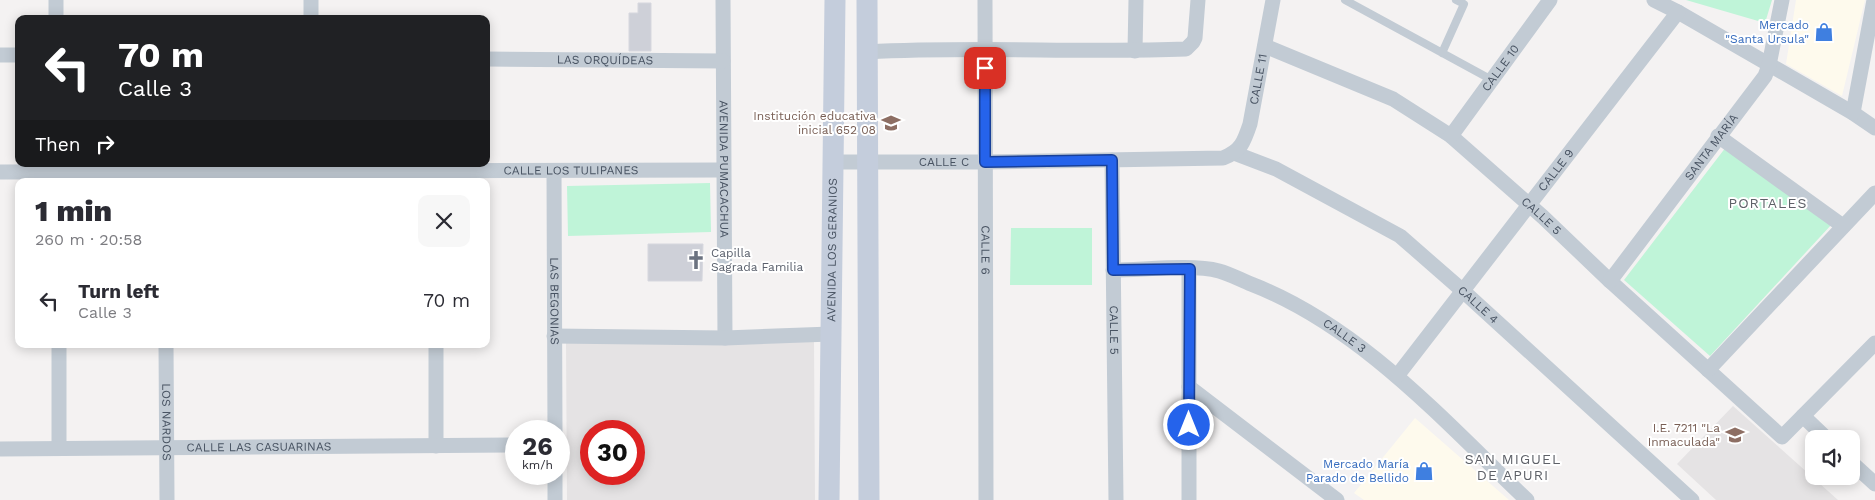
<!DOCTYPE html>
<html lang="en">
<head>
<meta charset="utf-8">
<style>
  :root { --surface:#fff; --page:#f7f7f7; --text:#2b2b33; --muted:#7c7c81 }
  body { margin:0; font-family:"Work Sans",sans-serif; background:var(--page); color:var(--text); height:100vh; display:flex; flex-direction:column; font-size:19px; white-space:nowrap }
  * { box-sizing:border-box; margin:0 }
  p { font-size:16px; color:var(--muted) }
  .icon { flex:none; width:28px; height:28px; fill:none; stroke:currentColor; stroke-width:2; stroke-linecap:round; stroke-linejoin:round }
  .map { position:relative; flex:1; overflow:hidden }
  .panel { position:absolute; left:15px; top:178px; width:475px; height:170px; display:flex; flex-direction:column; background:var(--surface); border-radius:10px; box-shadow:0 2px 12px #0003 }
  .panel>* { flex:none }
  .guide { position:absolute; left:15px; top:15px; width:475px; height:152px; border-radius:10px; box-shadow:0 2px 12px #0003; background:#202124; color:#fff; overflow:hidden }
  .tools { position:absolute; left:1805px; top:430px; display:grid; gap:10px }
  .tools a { display:grid; place-items:center; width:55px; height:55px; border-radius:10px; background:var(--surface); box-shadow:0 2px 12px #0003; font-size:25px }
  .speed { position:absolute; left:505px; top:420px; display:flex; gap:10px; font-size:25px; font-weight:700; text-align:center }
  .speed>* { display:grid; place-content:center; width:65px; height:65px; border-radius:50%; background:var(--surface); box-shadow:0 2px 12px #0003; line-height:1 }
  .speed small { font-size:12px; font-weight:400 }
  .speed .limit { border:8px solid #d22; background:#fff; color:#111 }
  .pin { position:absolute; display:grid; place-items:center; width:42px; height:42px; color:#fff; margin:-21px; border-radius:10px; box-shadow:0 2px 8px #0006 }
  .me { position:absolute; width:55px; margin:-28px; rotate:0deg; stroke-linejoin:round; filter:drop-shadow(0 0 4px #0008) }
  .turn { display:flex; align-items:center; gap:18px; height:105px; padding:0 20px; font-size:22px }
  .turn .icon { width:65px; height:65px; stroke-width:2.5 }
  .turn b { display:block; font-size:35px; line-height:42px }
  .then { display:flex; align-items:center; height:48px; padding:0 20px; background:#0003; gap:10px; font-size:19px }
  .round { display:grid; place-items:center; flex:none; width:52px; height:52px; border-radius:10px; background:var(--page) }
  .overview { display:flex; align-items:center; justify-content:space-between; height:85px; padding:0 20px }
  h1 { font-size:30px; font-weight:800; line-height:38px }
  ul { padding:0; list-style:none }
  li { display:flex; align-items:center; gap:15px; height:75px; padding:0 20px }
  li div { flex:1 }
  li b { display:block; font-size:19px }
  li em { font-style:normal }
  .map>svg:first-child { display:block }
  .commercial { fill:#fefaed }
  .education { fill:#e5e3e4; fill-rule:evenodd }
  .green { fill:#bff4d8 }
  .building { fill:#ced0d8; stroke:#d6d7de }
  .lines { fill:none; stroke-linecap:round; stroke-linejoin:round }
  .lane { stroke:#c2cbd4; stroke-width:8 }
  .street { stroke:#c2cbd4; stroke-width:15 }
  .secondary { stroke:#c4cddc; stroke-width:21 }
  .route-casing { stroke:#184099; stroke-width:12 }
  .route { stroke:#2563eb; stroke-width:9 }
  .labels { text-anchor:middle; dominant-baseline:central; stroke-width:4; stroke-linejoin:round; paint-order:stroke }
  .shop-label { font-size:12px; fill:#366cbe; stroke:#fff; text-anchor:end }
  .street-label { font-size:12px; fill:#485362; stroke:#fff }
  .education-label { font-size:12px; fill:#785e54; stroke:#fff; text-anchor:end }
  .worship-label { font-size:12px; fill:#5b616d; stroke:#fff; text-anchor:start }
  .neighbourhood-label { font-size:14px; letter-spacing:1px; fill:#5e6168; stroke:#fff }
</style>
</head>
<body>
<div class="map">
<svg width="1875" height="500" viewBox="0 0 1875 500">
  <rect width="100%" height="100%" fill="#f4f2f2"/>
  <path class="commercial" d="M1796,0H1865L1842,96L1786,64Z
    M1415,418L1509,500H1364L1354,493Z"/>
  <path class="education" d="M814,340L815,500H567L566,343ZM591,431H634V474H591Z
    M1733,406L1838,500H1716L1677,464Z"/>
  <path class="green" d="M1686,0H1772L1765,23Z
    M1726,147L1832,224L1710,356L1624,280Z
    M180,179L425,180L180,181Z
    M710,183L711,232L568,236L567,186Z
    M1011,228H1092V285H1010Z"/>
  <path class="building" d="M638,3H651V51H629V13H638Z
    M648,244H703L702,281H648Z"/>
  <g class="lines">
    <path class="lane" d="M1345,0L1492,80
      M1442,53L1464,4L1456,0"/>
    <g class="street">
      <path d="M56,0V19"/>
      <path d="M311,0V19"/>
      <path id="s1" d="M723,0L725,338"/>
      <path id="s2" d="M985,0L986,500"/>
      <path d="M1654,0L1678,12L1853,113L1875,128"/>
      <path id="s3" d="M1265,46L1393,99L1451,136L1543,217L1610,281L1782,437L1875,343"/>
      <path d="M1135,51L1136,0"/>
      <path d="M868,52C974,46 1080,53 1186,49L1193,42L1195,38L1198,0"/>
      <path d="M0,55H19"/>
      <path id="s4" d="M486,59L723,61"/>
      <path d="M1853,113L1874,0"/>
      <path id="s5" d="M1451,136L1550,0"/>
      <path d="M1718,136L1843,226"/>
      <path id="s6" d="M1234,153L1276,169L1400,236L1463,291L1692,500"/>
      <path id="s7" d="M1112,160L1116,500"/>
      <path id="s8" d="M833,162H985L1223,158C1241,151 1244,142 1250,124L1273,0"/>
      <path id="s9" d="M554,171L555,431"/>
      <path id="s10" d="M0,172L723,170"/>
      <path id="s11" d="M1113,270C1143,270 1192,264 1219,271C1230,274 1241,280 1251,284C1360,326 1444,421 1527,500"/>
      <path id="s12" d="M1610,281L1765,76L1769,65L1782,0"/>
      <path d="M554,336L725,338L831,334"/>
      <path d="M59,344V448"/>
      <path id="s13" d="M166,344L167,500"/>
      <path d="M1708,370L1875,193"/>
      <path id="s14" d="M1397,376L1678,12"/>
      <path d="M1189,387L1337,500"/>
      <path d="M1803,416L1827,439"/>
      <path d="M436,446V344"/>
      <path id="s15" d="M0,449L516,445"/>
      <path d="M1851,462L1875,484"/>
      <path d="M555,474V500"/>
      <path d="M1189,500V269"/>
    </g>
    <g class="secondary">
      <path d="M867,0L869,500"/>
      <path id="s16" d="M829,500L835,0"/>
    </g>
  </g>
  <g class="lines">
    <g class="route-casing">
      <path id="route" d="M985,68V162L1112,160L1113,270L1190,269L1189,425"/>
    </g>
    <use href="#route" class="route"/>
  </g>
  <defs>
    <g id="shop-bare" transform="scale(1.5)"><path d="M-5-2.5h2.3a2.7 3.5 0 0 1 5.4 0H5L5.5 6h-11ZM-1.5-2.5h3a1.5 2.3 0 0 0-3 0Z" fill="#3f7fe0" stroke="#fff" stroke-width="2.5" paint-order="stroke"/></g>
    <g id="school-bare" transform="scale(1.5)"><path d="M0-5L7-2L0 1L-7-2ZM-4 1L0 2.5L4 1V4Q0 6-4 4Z" fill="#8d6e63" stroke="#fff" stroke-width="2.5" paint-order="stroke"/></g>
    <g id="church-bare" transform="scale(1.5)"><path d="M-1.2-6h2.4v3.5h3.3v2.4h-3.3V6h-2.4V-.1h-3.3v-2.4h3.3Z" fill="#6b7280" stroke="#fff" stroke-width="2.5" paint-order="stroke"/></g>
  </defs>
  <g fill-rule="evenodd">
    <use href="#shop-bare" x="1824" y="32"/>
    <use href="#school-bare" x="891" y="123"/>
    <use href="#church-bare" x="696" y="260"/>
    <use href="#school-bare" x="1735" y="435"/>
    <use href="#shop-bare" x="1424" y="471"/>
  </g>
  <g class="labels">
    <g class="shop-label">
      <text x="1809" y="25">Mercado<tspan x="1809" dy="14">"Santa Ursula"</tspan></text>
      <text x="1409" y="464">Mercado María<tspan x="1409" dy="14">Parado de Bellido</tspan></text>
    </g>
    <g class="street-label">
      <text stroke="none"><textPath href="#s4" startOffset="119">LAS ORQUÍDEAS</textPath></text>
      <text stroke="none"><textPath href="#s5" startOffset="84">CALLE 10</textPath></text>
      <text stroke="none"><textPath href="#s8" startOffset="481">CALLE 11</textPath></text>
      <text stroke="none"><textPath href="#s12" startOffset="168">SANTA MARÍA</textPath></text>
      <text stroke="none"><textPath href="#s8" startOffset="111">CALLE C</textPath></text>
      <text stroke="none"><textPath href="#s1" startOffset="169">AVENIDA PUMACACHUA</textPath></text>
      <text stroke="none"><textPath href="#s14" startOffset="260">CALLE 9</textPath></text>
      <text stroke="none"><textPath href="#s10" startOffset="571">CALLE LOS TULIPANES</textPath></text>
      <text stroke="none"><textPath href="#s3" startOffset="328">CALLE 5</textPath></text>
      <text stroke="none"><textPath href="#s16" startOffset="250">AVENIDA LOS GERANIOS</textPath></text>
      <text stroke="none"><textPath href="#s2" startOffset="250">CALLE 6</textPath></text>
      <text stroke="none"><textPath href="#s9" startOffset="130">LAS BEGONIAS</textPath></text>
      <text stroke="none"><textPath href="#s6" startOffset="290">CALLE 4</textPath></text>
      <text stroke="none"><textPath href="#s7" startOffset="170">CALLE 5</textPath></text>
      <text stroke="none"><textPath href="#s11" startOffset="248">CALLE 3</textPath></text>
      <text stroke="none"><textPath href="#s13" startOffset="78">LOS NARDOS</textPath></text>
      <text stroke="none"><textPath href="#s15" startOffset="259">CALLE LAS CASUARINAS</textPath></text>
    </g>
    <g class="education-label">
      <text x="876" y="116">Institución educativa<tspan x="876" dy="14">inicial 652 08</tspan></text>
      <text x="1720" y="428">I.E. 7211 "La<tspan x="1720" dy="14">Inmaculada"</tspan></text>
    </g>
    <g class="worship-label">
      <text x="711" y="253">Capilla<tspan x="711" dy="14">Sagrada Familia</tspan></text>
    </g>
    <g class="neighbourhood-label">
      <text x="1768" y="203">PORTALES</text>
      <text x="1513" y="459">SAN MIGUEL<tspan x="1513" dy="16">DE APURI</tspan></text>
    </g>
  </g>
</svg>
<div class="tools">
<a><svg class="icon" aria-label="sound" viewBox="0 0 24 24"><path d="M4 9h4l5-4v14l-5-4H4zM17 9q2 3 0 6"/></svg></a>
</div>
<div class="speed"><div>26<small>km/h</small></div><div class="limit">30</div></div>
<div class="pin" style="left:985px;top:68px;background:#d93025"><svg class="icon" aria-label="arrive" viewBox="0 0 24 24"><path d="M6 21V4h12l-3 4 3 4H6"/></svg></div>
<svg class="me" style="left:1189px;top:425px" viewBox="-20 -20 40 40"><circle r="17" fill="#2563eb" stroke="#fff" stroke-width="3"/><path d="M0-11L8 9 0 5-8 9z" fill="#fff"/></svg>
<div class="guide">
<div class="turn"><svg class="icon" aria-label="left" viewBox="0 0 24 24"><path d="M17 20v-9H6M10 6l-5 5 5 5"/></svg><div><b>70 m</b>Calle 3</div></div>
<div class="then">Then<svg class="icon" aria-label="right" viewBox="0 0 24 24"><path d="M7 20v-9h11M14 6l5 5-5 5"/></svg></div>
</div>
<section class="panel">
<div class="overview"><div><h1>1 min</h1><p>260 m · 20:58</p></div><a class="round"><svg class="icon" aria-label="close" viewBox="0 0 24 24"><path d="M6 6l12 12M18 6L6 18"/></svg></a></div>
<ul>
<li><svg class="icon" aria-label="left" viewBox="0 0 24 24"><path d="M17 20v-9H6M10 6l-5 5 5 5"/></svg><div><b>Turn left</b><p>Calle 3</p></div><em>70 m</em></li>
</ul>
</section>
</div>
</body>
</html>
